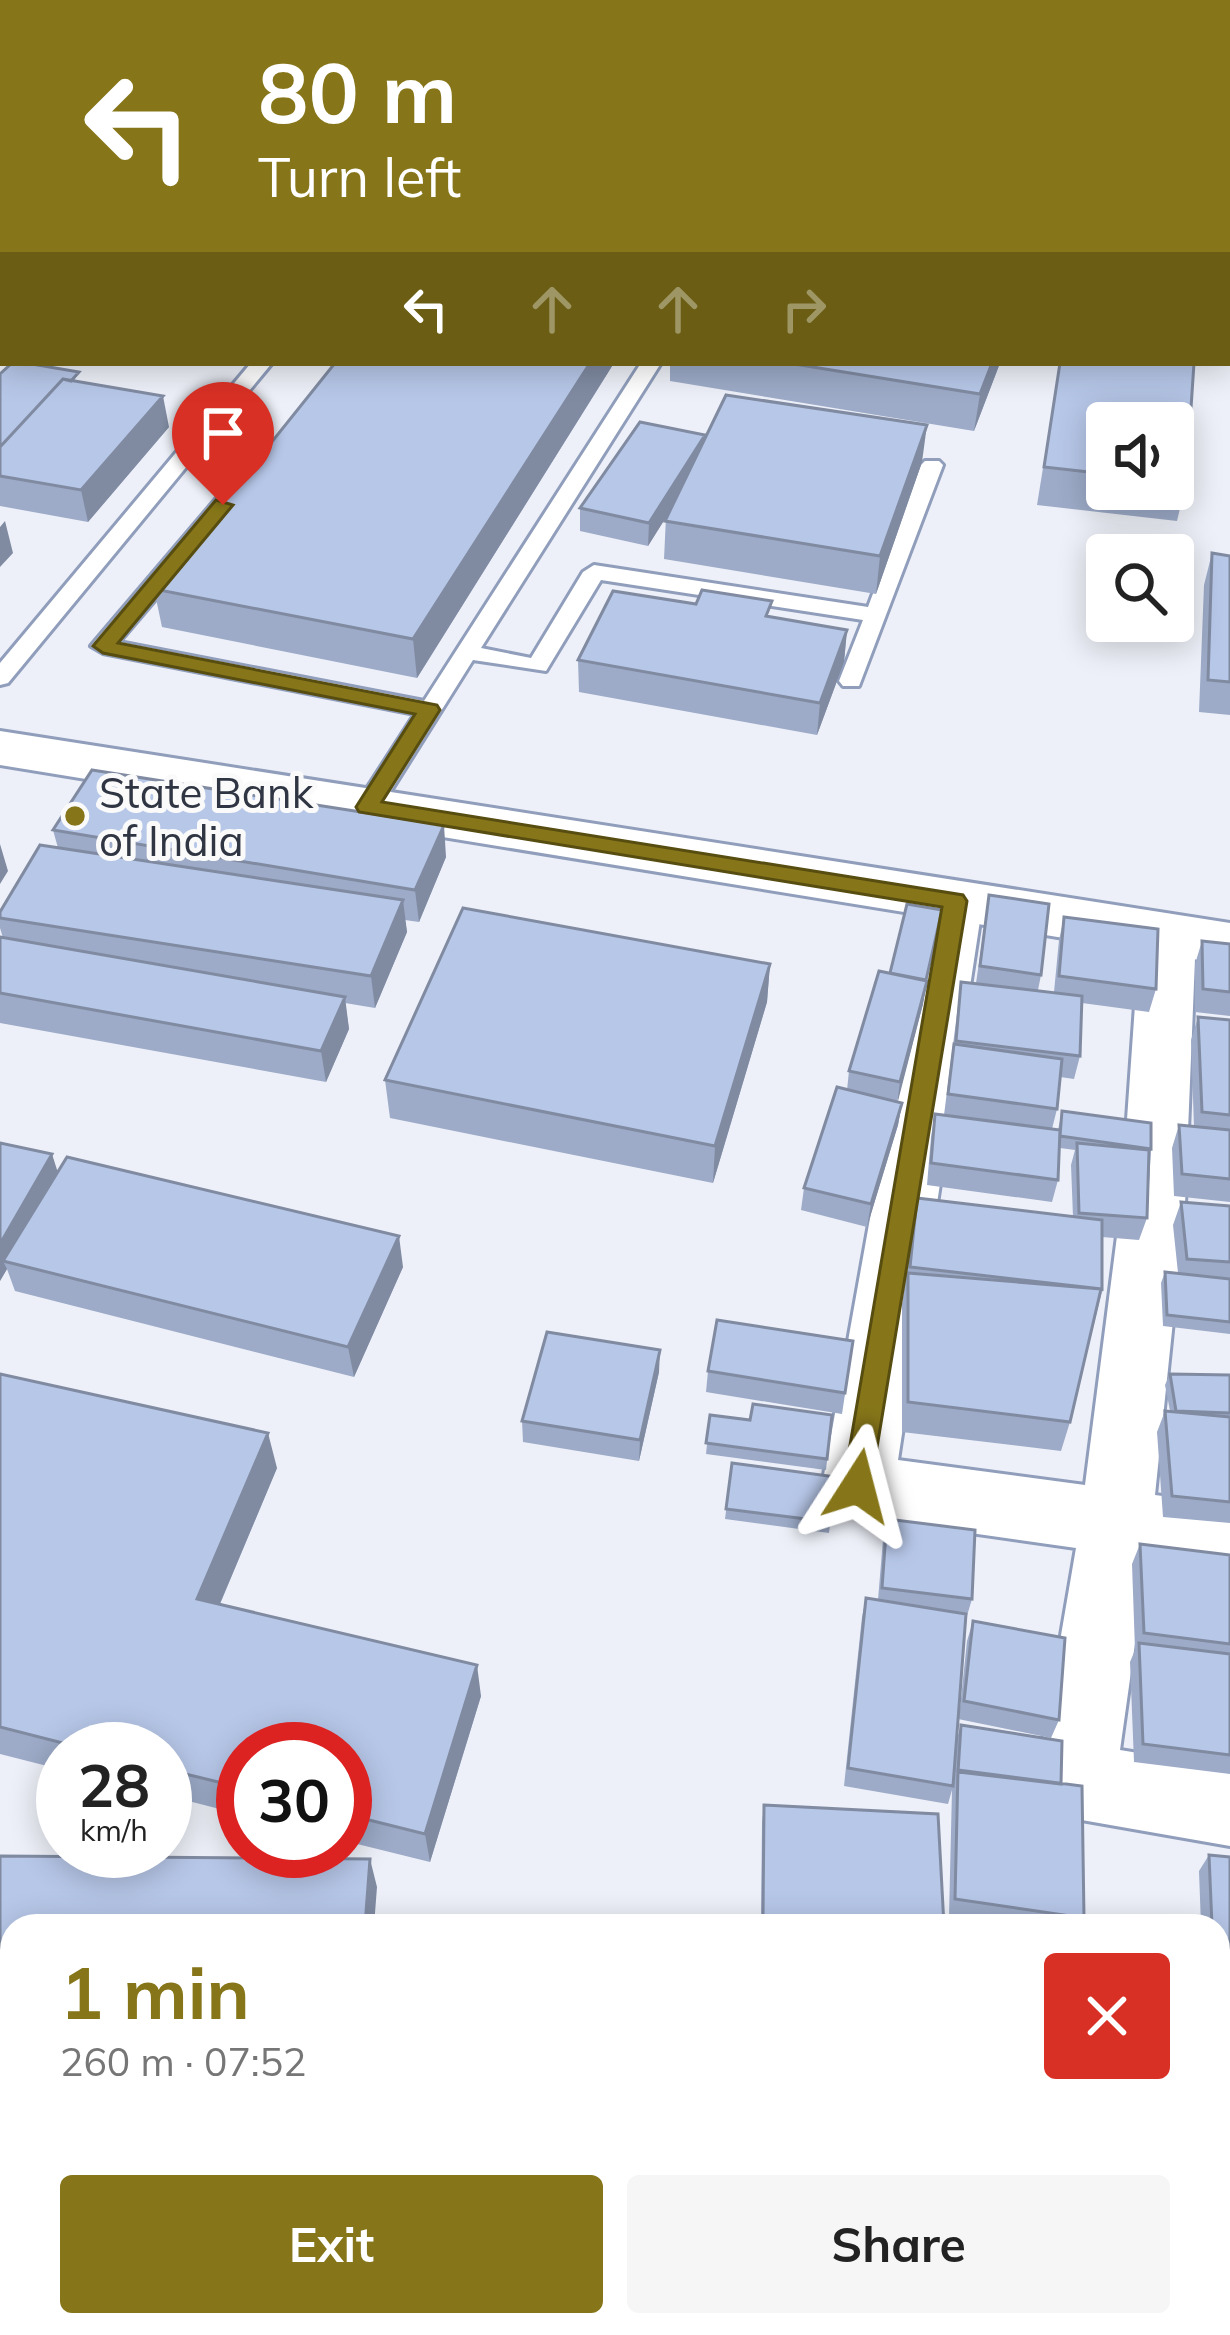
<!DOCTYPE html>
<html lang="en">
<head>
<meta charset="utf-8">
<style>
  :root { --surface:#fff; --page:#f6f6f6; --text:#222; --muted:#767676; --accent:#867619 }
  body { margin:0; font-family:Mulish,sans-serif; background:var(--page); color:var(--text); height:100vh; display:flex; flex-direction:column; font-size:45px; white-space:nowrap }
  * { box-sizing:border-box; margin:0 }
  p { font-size:39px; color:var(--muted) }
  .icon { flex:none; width:66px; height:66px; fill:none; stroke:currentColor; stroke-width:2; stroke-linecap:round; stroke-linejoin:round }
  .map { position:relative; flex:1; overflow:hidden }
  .drawer { position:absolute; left:0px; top:1914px; width:1230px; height:423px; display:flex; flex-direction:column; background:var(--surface); border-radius:36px 36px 0 0; box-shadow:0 6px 30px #0003 }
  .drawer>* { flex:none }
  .guide { position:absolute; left:0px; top:0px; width:1230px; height:366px; box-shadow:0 6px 30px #0003; background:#867619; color:#fff; overflow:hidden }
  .fabs { position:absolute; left:1086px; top:402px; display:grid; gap:24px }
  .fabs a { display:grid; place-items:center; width:108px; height:108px; border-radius:12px; background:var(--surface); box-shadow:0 6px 30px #0003; font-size:60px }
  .speed { position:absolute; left:36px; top:1722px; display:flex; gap:24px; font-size:60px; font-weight:700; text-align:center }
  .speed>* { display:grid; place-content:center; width:156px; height:156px; border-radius:50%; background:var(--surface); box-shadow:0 6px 30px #0003; line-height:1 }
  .speed small { font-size:30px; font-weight:400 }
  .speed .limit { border:18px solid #d22; background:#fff; color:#111 }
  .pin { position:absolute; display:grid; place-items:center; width:102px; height:102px; color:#fff; margin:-123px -51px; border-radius:50% 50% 50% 0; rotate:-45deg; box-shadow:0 0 12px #0007 }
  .pin .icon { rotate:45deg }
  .me { position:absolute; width:132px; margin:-66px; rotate:9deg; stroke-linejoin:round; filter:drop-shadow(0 0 9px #0008) }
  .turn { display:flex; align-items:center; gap:42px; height:252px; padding:0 60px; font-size:54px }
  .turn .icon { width:156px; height:156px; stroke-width:2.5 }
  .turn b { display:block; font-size:84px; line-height:102px }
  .lanes { display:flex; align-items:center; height:114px; padding:0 60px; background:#0003; justify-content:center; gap:60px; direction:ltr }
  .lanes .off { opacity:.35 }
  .round { display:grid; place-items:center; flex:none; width:126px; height:126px; border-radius:12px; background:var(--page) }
  .overview { display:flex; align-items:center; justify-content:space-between; height:204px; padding:0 60px }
  h1 { font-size:72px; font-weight:700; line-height:90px; color:var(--accent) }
  .button { display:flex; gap:24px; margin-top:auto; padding:24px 60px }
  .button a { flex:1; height:138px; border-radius:12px; background:var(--accent); color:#fff; font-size:48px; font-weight:700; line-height:138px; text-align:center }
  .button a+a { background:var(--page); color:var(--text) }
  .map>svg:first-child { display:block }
  .built { fill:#edf0f8; fill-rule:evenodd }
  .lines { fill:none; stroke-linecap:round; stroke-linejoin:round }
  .service-casing { stroke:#909ebc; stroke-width:6 }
  .minor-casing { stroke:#909ebc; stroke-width:6 }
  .tertiary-casing { stroke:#909ebc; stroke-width:6 }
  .service { fill:#fff; fill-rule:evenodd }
  .minor { fill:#fff; fill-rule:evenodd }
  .tertiary { fill:#fff; fill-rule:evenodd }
  .wall { fill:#9dabc8; fill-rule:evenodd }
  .shaded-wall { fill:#808ba2 }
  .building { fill:#b7c7e8; stroke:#808ba2; stroke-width:3 }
  .route { fill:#867619; stroke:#574d10; stroke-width:3 }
  .poi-dot { fill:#867619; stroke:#fafafa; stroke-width:4.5 }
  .labels { text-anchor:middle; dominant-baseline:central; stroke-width:10; stroke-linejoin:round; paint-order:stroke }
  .poi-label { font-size:42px; fill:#2f3542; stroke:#fafafa; text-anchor:start }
</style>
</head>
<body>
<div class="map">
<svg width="1230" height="2335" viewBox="0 0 1230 2335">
  <rect width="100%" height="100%" fill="#fafafa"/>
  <path class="built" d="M0,0H1230V2335H0ZM3,3H1227V363H3ZM1107,423H1173V489H1107ZM1107,555H1173V621H1107ZM63,1749H165V1851H63ZM243,1749H345V1851H243ZM12,1926H1218V2325H12Z"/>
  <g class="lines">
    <g class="service-casing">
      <path id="service" d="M1230,19V30L1227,31V20Z
        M0,249L3,250V262L0,261Z
        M3,277V291L0,292V278Z
        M251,363H272L8,683L0,685V663Z
        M641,363H661L481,648L531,658L583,572L594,565L868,607L921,465L925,461H939L943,465L859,686H843L839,681L863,620L601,580L546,671L473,660L377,813L368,815L355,807L415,714L103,653L91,646L222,492H238V502L119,642L424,701Z
        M0,2270L12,2271V2315L0,2314Z
        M533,2325H634L635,2328L632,2335H537Z"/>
    </g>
    <g class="minor-casing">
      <path id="minor" d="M102,0H136L100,3Z
        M0,79H3L0,102Z
        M955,882L975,888L983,901L898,1460L1085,1485L1121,1205L1140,934L1148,920L1168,914L1188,920L1196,934L1185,1205L1155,1495L1230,1505V1569L1147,1558L1120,1750L1230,1768V1846L1076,1819L1048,1808L1036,1781L1076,1548L858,1517L833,1508L822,1486L927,901L935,888Z"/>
    </g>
    <g class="tertiary-casing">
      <path id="tertiary" d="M0,731L1230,923V965L0,765Z"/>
    </g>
    <use href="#service" class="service"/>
    <use href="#minor" class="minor"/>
    <use href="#tertiary" class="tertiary"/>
  </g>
  <path class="wall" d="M1230,167V306H1227V177Z
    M335,363H614L417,678L162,627L154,589Z
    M670,363H1000L974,431L670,381Z
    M1060,363H1194L1186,483L1177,521L1037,505ZM1107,423H1173V489H1107Z
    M0,374L81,382L169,427L88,522L0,506Z
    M922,462L876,594L664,559L666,517L648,546L580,531V508Z
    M1212,553L1230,556V715L1199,712L1204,585Z
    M771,617L847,630L844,662L817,735L579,692L578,660Z
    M53,830L446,857L419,922L405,920L407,932L375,1008L345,1003L349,1029L326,1082L0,1023V937L3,938L0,928V918L58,848Z
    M989,895L1041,975L1038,990L1054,992L1059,940L1064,917L1156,989L1149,1012L1082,1003L1080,1056L1074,1079L1060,1077L1057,1109L1052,1129L1058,1130L1062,1111L1151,1149L1147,1218L1139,1240L1102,1237V1291L1070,1422L1061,1451L902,1432V1304L917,1198L1073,1217L1071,1165L1075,1150L1060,1148L1058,1180L1052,1202L927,1185L931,1137L935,1114L944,1115L961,982L976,983Z
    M1202,941L1230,944V1016L1195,1012V964Z
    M770,964L767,1002L713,1183L390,1118L385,1080Z
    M926,980L923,1004L897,1102L902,1103L898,1125L867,1227L801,1210L804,1188L847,1090L849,1071Z
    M1198,1017L1230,1020V1202L1174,1196L1172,1148L1179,1125L1194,1127L1191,1040Z
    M0,1143L58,1172L403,1267L354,1377L15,1291L7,1269L0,1281Z
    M1181,1202L1230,1206V1334L1163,1326L1161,1283L1165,1272L1178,1273L1173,1225Z
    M853,1341L842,1414L706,1392L708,1371Z
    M659,1372L639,1461L523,1442L522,1421Z
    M0,1374L277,1468L220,1604L481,1696L430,1862L345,1841V1749H243V1815L165,1795V1749H63V1770L0,1754Z
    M1170,1374L1230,1375V1523L1163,1517L1157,1432L1165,1411H1170L1165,1385Z
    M710,1415L750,1420L832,1415L826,1470L706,1454Z
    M732,1463L836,1477L829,1533L725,1519Z
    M887,1519L972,1599L966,1619L959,1718L967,1641L973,1621L1059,1720L1051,1738L958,1719V1735L961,1725L1061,1784L1084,1918L1079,1926H1021L949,1916L952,1790L948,1804L844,1786L862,1617L866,1598L878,1600L883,1539Z
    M1140,1544L1230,1555V1774L1134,1762L1130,1662L1135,1650L1132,1564Z
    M764,1805L944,1926H761L762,1823Z
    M1209,1855L1230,1857V1987L1218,1986V1926H1201L1199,1871Z
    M0,1856L377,1887L12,1926V2181H0Z
    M1218,2065L1230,2066V2313L1218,2312Z"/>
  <path class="shaded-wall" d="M575,0L603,1L601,3H572Z
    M817,0H838L836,3H815Z
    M3,46V72L0,58V49Z
    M590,363H614L417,678L413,639Z
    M992,363H1000L974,431L980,394Z
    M163,396L169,427L88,522L81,490Z
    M927,425L922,462L876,594L880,556Z
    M705,435L704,457L648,546L649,523Z
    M5,521L13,553L0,567V527Z
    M847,630L844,662L817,735L820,703Z
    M444,825L446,857L419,922L415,890Z
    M0,844L8,871L0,884Z
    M403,900L407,932L375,1008L371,976Z
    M770,964L767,1002L713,1183L715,1146Z
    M927,981L923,1004L897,1105L900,1082Z
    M345,997L349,1029L326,1082L321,1051Z
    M902,1103L898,1125L867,1227L871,1204Z
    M52,1154L59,1176L3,1261L7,1269L0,1281V1244Z
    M399,1236L403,1267L354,1377L348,1347Z
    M660,1350L659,1372L639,1461L640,1440Z
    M268,1433L277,1468L208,1632L197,1599Z
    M477,1665L481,1696L430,1862L425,1834Z
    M370,1859L377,1887L374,1926H365Z"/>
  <path class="building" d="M334,0H575L572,3H331Z
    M597,0H817L815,3H594Z
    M867,0H991L989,3H865Z
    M0,24H3V46L0,49Z
    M1227,39H1230V149L1227,161Z
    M1230,167V269L1227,268V177Z
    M12,363H26L79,372L71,381L63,379L0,447V374Z
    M335,363H590L413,639L154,589Z
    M788,363H992L980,394Z
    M1060,363H1194L1186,483L1173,482V423H1107V474L1044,467Z
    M63,379L163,396L81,490L0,476V447Z
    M726,395L927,425L880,556L665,521Z
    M640,422L705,435L649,523L580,508Z
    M1212,553L1230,556V682L1208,680Z
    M702,590L772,601L766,616L847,630L820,703L578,660L613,591L696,604Z
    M92,770L444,825L415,890L53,830Z
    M40,845L403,900L371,976L0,918V912Z
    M989,895L1049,904L1041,975L980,966Z
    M907,904L942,910L926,980L890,973Z
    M463,908L770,964L715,1146L385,1080Z
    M1064,917L1158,929L1156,989L1059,976Z
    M0,937L345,997L321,1051L0,993Z
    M1202,941L1230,944V992L1203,989Z
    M879,971L927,981L900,1082L849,1071Z
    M961,982L1082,996L1080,1056L956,1041Z
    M1198,1017L1230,1020V1115L1202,1112Z
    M954,1044L1062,1059L1057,1109L948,1094Z
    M837,1087L902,1103L871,1204L804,1188Z
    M1062,1111L1151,1123V1149L1060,1136Z
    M935,1114L1060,1130L1058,1180L931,1163Z
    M1179,1125L1230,1130V1179L1182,1174Z
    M0,1143L52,1154L0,1244Z
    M1077,1143L1149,1150L1147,1218L1079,1213Z
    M67,1157L399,1236L348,1347L3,1261Z
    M917,1198L1102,1220V1291L1101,1289L910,1267Z
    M1181,1202L1230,1206V1262L1187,1259Z
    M1165,1272L1230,1279V1322L1167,1315Z
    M908,1273L1101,1289L1070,1422L908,1402Z
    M717,1320L853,1341L845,1393L708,1371Z
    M547,1332L660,1350L640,1440L522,1421Z
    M0,1374L268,1433L197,1599L477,1665L425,1834L345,1814V1749H243V1788L165,1769V1749H86L0,1727Z
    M1170,1374L1230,1375V1413L1176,1411Z
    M753,1404L832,1415L827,1459L706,1443L710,1415L750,1420Z
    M1165,1411L1230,1417V1502L1172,1496Z
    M732,1463L836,1477L831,1522L726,1509Z
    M887,1519L975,1530L972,1599L882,1588Z
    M1140,1544L1230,1555V1644L1144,1633Z
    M866,1598L966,1614L953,1786L848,1768Z
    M973,1621L1065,1638L1059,1720L964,1701Z
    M1139,1643L1230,1654V1755L1143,1744Z
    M961,1725L1062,1741L1061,1784L958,1772Z
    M958,1770L1082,1786L1084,1918L955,1899Z
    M764,1805L938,1814L944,1926L763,1916Z
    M1209,1855L1230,1857V1970L1218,1969V1926H1212Z
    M0,1856L370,1859L365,1926H12V2160H0Z
    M1218,2065L1230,2066V2294L1218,2293Z"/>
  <path class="route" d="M216,500L233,505L118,643L437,705L440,710L382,802L963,895L967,901L869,1496L858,1500L847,1496L843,1486L942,907L359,812L356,807L415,714L103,653L93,646Z"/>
  <circle class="poi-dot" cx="75" cy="816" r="12"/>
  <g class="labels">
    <g class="poi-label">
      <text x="99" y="792">State Bank<tspan x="99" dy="48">of India</tspan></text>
    </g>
  </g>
</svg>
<div class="fabs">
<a><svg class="icon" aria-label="sound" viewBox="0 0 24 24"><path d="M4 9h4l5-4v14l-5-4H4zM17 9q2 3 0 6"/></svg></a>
<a><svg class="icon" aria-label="search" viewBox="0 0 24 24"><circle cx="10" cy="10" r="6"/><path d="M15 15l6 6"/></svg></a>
</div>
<div class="speed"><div>28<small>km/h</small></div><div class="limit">30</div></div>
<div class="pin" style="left:223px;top:505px;background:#d93025"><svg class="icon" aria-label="arrive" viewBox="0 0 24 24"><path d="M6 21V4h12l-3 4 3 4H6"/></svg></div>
<svg class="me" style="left:858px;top:1486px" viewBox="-20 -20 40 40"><path d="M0-17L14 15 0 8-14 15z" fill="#867619" stroke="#fff" stroke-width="4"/></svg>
<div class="guide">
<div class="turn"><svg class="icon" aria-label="left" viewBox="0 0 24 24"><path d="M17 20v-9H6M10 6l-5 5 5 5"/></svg><div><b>80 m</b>Turn left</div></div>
<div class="lanes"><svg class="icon" aria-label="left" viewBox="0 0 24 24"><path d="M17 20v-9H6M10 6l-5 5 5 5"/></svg><svg class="icon off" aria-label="ahead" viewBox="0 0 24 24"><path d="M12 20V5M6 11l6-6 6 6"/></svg><svg class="icon off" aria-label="ahead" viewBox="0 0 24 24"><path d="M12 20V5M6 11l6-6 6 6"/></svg><svg class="icon off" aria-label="right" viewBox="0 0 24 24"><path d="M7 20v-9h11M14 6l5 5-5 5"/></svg></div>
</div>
<section class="drawer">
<div class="overview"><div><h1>1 min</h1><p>260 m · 07:52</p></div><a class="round" style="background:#d93025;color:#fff"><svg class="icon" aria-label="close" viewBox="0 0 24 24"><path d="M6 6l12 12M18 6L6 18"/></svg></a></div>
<div class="button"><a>Exit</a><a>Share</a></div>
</section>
</div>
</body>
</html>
